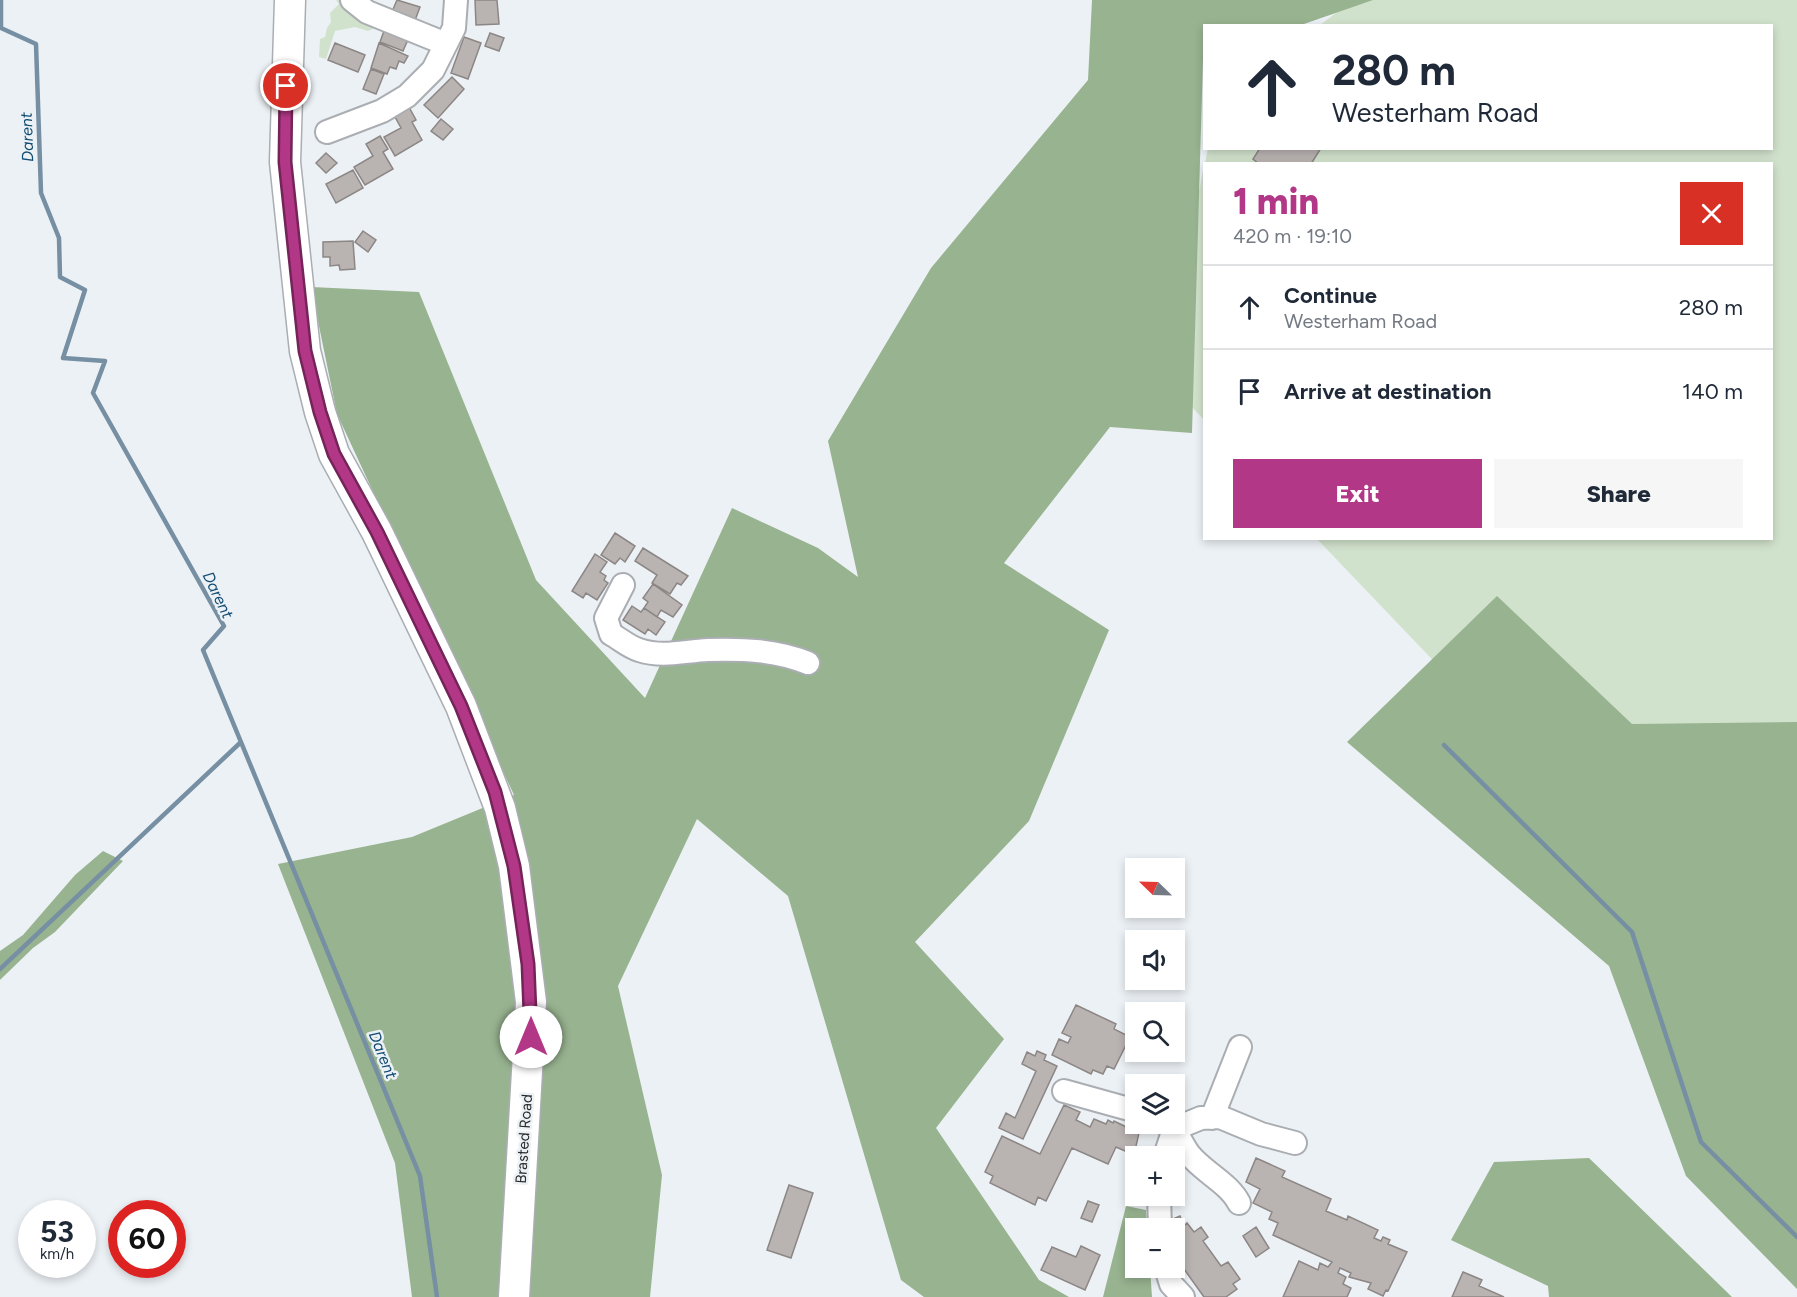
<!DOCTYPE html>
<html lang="en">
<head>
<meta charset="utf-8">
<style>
  :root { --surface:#fff; --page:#f6f6f7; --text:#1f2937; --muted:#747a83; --line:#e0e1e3; --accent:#b33787 }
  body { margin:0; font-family:Figtree,sans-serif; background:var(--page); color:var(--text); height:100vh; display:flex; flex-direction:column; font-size:22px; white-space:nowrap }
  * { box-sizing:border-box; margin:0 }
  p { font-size:20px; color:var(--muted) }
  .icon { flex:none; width:33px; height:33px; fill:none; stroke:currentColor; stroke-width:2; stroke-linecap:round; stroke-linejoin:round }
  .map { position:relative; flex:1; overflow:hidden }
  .drawer { position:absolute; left:1203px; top:162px; width:570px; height:378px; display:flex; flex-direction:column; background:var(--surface); border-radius:0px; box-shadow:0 3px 9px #0003 }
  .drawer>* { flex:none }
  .top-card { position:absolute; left:1203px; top:24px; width:570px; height:126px; border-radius:0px; box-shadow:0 3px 9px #0003; background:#fff; color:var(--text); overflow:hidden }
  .needle { width:39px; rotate:293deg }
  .tools { position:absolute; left:1125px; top:858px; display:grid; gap:12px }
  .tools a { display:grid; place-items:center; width:60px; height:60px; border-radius:0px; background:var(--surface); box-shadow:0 3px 9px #0003; font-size:30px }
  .speed { position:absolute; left:18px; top:1200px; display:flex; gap:12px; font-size:30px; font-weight:700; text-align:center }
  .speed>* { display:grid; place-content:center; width:78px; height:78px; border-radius:50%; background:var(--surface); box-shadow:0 3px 9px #0003; line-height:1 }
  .speed small { font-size:15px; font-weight:400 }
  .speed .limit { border:9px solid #d22; background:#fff; color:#111 }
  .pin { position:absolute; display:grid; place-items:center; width:51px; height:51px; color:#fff; margin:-26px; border:3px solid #fff; border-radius:50%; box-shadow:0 2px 6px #0007 }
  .me { position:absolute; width:66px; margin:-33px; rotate:0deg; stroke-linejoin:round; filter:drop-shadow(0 0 4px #0008) }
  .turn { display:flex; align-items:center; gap:21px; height:126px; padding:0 30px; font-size:27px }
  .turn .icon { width:78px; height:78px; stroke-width:2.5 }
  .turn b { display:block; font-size:42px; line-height:51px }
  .round { display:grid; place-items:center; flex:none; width:63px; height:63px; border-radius:0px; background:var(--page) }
  .overview { display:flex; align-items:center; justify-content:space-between; height:102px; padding:0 30px }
  h1 { font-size:36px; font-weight:800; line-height:45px; color:var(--accent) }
  .action { display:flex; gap:12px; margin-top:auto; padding:12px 30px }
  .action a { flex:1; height:69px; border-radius:0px; background:var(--accent); color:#fff; font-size:24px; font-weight:800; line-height:69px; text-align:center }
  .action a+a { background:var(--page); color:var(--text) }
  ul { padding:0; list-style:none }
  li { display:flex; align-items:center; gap:18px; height:84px; padding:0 30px; border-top:2px solid var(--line) }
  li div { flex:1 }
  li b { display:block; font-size:22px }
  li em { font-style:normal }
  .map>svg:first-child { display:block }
  .green { fill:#d1e2cc }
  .forest { fill:#98b390 }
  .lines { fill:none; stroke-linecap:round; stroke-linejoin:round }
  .stream { stroke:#768fa3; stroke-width:4.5 }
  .building { fill:#b9b3b2; stroke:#8c8685; stroke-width:1.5 }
  .minor-casing { stroke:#aaaeb2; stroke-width:26 }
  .major-casing { stroke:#aaaeb2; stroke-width:33 }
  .minor { stroke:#fff; stroke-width:22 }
  .major { stroke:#fff; stroke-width:30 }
  .route-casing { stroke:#742458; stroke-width:15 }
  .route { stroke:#b33787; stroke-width:10 }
  .labels { text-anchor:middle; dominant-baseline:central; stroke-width:5; stroke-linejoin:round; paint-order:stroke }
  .street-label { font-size:15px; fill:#282a2b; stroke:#ecf1f5 }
  .water-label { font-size:16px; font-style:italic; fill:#124c72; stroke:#ecf1f5 }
</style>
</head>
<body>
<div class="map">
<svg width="1797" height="1297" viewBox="0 0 1797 1297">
  <rect width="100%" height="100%" fill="#ecf1f5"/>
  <path class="green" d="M336,0H345L376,22L375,28L368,31L355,27L335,31L326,59L319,57L320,39L325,37L327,28L331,22L330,13L339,4Z
    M1353,0H1797V838L1558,791L1317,539L1772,538V164H1205L1208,148H1772V26L1320,25Z
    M1204,166V420L1163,376Z"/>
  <path class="forest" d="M1092,0H1373L1301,25L1204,26L1192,433L1110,427L1004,563L1109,630L1029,821L915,942L1004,1039L936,1128L1039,1280L1069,1297H924L901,1280L788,896L697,819L618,986L662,1175L650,1297H412L395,1163L278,864L412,837L514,795L337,414L311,287L419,292L536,580L645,698L732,508L818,548L858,577L828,441L931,268L1088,80Z
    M1497,596L1632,724L1797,722V1289L1686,1176L1609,966L1347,742Z
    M103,851L123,861L55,932L33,948L0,980V951L23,935L75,875Z
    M1589,1158L1732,1297H1549L1548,1286L1451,1240L1494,1162Z
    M1126,1206L1146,1210L1147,1228H1136V1268H1150L1152,1297H1103Z"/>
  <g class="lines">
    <path class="stream" d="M1,0V28L36,44L41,193L59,238L60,277L85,290L63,358L105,361L93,393L224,626L203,650L420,1176L437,1297
      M1444,745L1632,932L1701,1142L1797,1237
      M0,969L241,742"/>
  </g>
  <path class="building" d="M397,0L420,7L414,23L391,14Z
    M475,0H497L499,24L476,25Z
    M386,25L410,35L403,51L380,42Z
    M490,33L504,38L499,51L485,46Z
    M464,37L481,43L468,79L451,73Z
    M335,43L365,55L358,72L328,60Z
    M379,43L408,56L404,63L399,61L396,69L390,67L387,74L371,68Z
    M371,69L384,74L376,94L363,89Z
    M452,77L464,89L438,118L424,105Z
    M409,107L416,120L412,122L422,140L395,156L384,137L401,128L394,115Z
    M441,119L453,129L443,140L431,131Z
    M380,136L388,149L383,152L393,169L365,185L354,167L373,156L366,144Z
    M1260,148H1321L1311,164H1259L1253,159Z
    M326,153L337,163L326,173L316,163Z
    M353,170L363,188L336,203L326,184Z
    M363,231L376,240L368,252L355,242Z
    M353,241L355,269L340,270L339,265L330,266V257H323V242Z
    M615,533L635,546L625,562L620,558L615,564L601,555Z
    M643,548L688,576L681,585L677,583L670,594L652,583L657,575L635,561Z
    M595,554L607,562L600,572L606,576L604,580L608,583L597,600L586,593L583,598L572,591Z
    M653,584L682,605L673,617L661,610L657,617L644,608L648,602L643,598Z
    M632,606L641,612L644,608L665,622L656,635L648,629L645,634L623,620Z
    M1076,1005L1116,1024L1114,1029L1130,1037L1114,1069L1107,1066L1103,1074L1093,1070L1091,1074L1052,1055L1059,1039L1068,1043L1071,1037L1062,1033Z
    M1037,1051L1046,1055L1044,1060L1057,1066L1023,1139L999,1128L1006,1113L1015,1118L1036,1071L1022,1064L1027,1052L1035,1056Z
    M1064,1105L1080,1112L1076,1120L1090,1127L1094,1119L1106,1124L1108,1120L1113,1123L1114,1121L1139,1133L1136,1146L1138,1147L1134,1155L1116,1147L1108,1164L1072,1148L1046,1201L1038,1197L1035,1205L990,1183L993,1176L985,1172L1002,1136L1040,1154Z
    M1256,1158L1285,1171L1282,1177L1331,1199L1326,1211L1347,1220L1348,1216L1378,1230L1374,1238L1381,1241L1383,1237L1390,1240L1388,1244L1407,1252L1388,1291L1386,1290L1383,1296L1368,1289L1371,1283L1349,1277L1351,1273L1340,1268L1338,1273L1346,1277L1343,1284L1351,1288L1347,1297H1283L1299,1261L1318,1270L1320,1263L1328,1267L1332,1262L1273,1235L1278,1223L1269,1219L1272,1212L1253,1203L1260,1189L1246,1182Z
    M789,1185L813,1193L791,1258L767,1250Z
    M1088,1201L1099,1205L1092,1222L1081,1218Z
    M1180,1216L1184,1226L1187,1223L1194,1232L1201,1227L1208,1237L1203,1241L1221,1266L1228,1262L1240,1279L1233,1284L1237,1289L1226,1297H1204L1174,1255L1176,1232L1171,1220Z
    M1256,1227L1269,1248L1256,1257L1243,1236Z
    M1081,1246L1100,1255L1085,1290L1041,1270L1052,1247L1076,1257Z
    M1463,1272L1482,1280L1479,1286L1504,1297H1452Z"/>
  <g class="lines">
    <g class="minor-casing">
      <path id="minor" d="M352,0L367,12L446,44
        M327,132L382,111L407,96L433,70L454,28L456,0
        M623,585L606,618L611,634C620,639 629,647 639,650C663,658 684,651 708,650C743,649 776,650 808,663
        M1064,1091L1136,1111
        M1212,1118L1240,1047
        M1166,1124C1178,1131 1181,1143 1189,1154C1203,1172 1229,1183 1239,1203
        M1165,1156L1174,1129L1201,1118L1220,1117L1261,1134L1295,1143
        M1159,1196L1160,1228
        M1166,1268L1171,1284L1183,1297"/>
    </g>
    <g class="major-casing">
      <path id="major" d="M290,0L285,162L305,351L320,412L334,454L377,532L461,706L500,808L514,866L531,1002L514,1297"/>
    </g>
    <use href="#minor" class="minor"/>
    <use href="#major" class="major"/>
  </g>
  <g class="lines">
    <g class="route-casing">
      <path id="route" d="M286,86L285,162L305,351L320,412L334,454L377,532L461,706L495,792L514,866L528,964L531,1037"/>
    </g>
    <use href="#route" class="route"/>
  </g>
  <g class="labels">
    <g class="street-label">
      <text transform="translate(524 1139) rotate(-86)">Brasted Road</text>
    </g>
    <g class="water-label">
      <text transform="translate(27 137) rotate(-92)">Darent</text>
      <text transform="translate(218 595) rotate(64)">Darent</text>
      <text transform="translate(383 1055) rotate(68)">Darent</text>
    </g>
  </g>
</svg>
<div class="tools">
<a><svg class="needle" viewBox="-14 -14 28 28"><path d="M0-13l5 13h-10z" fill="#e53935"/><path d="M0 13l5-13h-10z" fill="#747a83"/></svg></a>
<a><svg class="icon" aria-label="sound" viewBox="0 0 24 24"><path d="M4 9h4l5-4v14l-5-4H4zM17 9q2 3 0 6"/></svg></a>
<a><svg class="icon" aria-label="search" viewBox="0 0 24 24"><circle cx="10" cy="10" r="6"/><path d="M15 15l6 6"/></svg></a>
<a><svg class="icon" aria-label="layers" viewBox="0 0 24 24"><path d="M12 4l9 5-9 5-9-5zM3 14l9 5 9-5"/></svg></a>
<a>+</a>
<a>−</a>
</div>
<div class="speed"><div>53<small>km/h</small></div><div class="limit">60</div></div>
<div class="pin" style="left:286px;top:86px;background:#d93025"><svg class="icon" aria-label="arrive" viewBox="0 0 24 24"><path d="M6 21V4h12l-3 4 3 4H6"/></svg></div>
<svg class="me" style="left:531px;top:1037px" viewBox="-20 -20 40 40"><circle r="19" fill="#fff"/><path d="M0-13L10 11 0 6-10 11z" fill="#b33787"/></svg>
<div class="top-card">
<div class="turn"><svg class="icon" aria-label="ahead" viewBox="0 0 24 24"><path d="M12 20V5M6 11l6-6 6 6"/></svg><div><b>280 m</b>Westerham Road</div></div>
</div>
<section class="drawer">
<div class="overview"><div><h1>1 min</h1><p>420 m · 19:10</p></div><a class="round" style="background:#d93025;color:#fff"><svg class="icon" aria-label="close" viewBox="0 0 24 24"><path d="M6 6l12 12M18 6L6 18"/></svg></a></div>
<ul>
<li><svg class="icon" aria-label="ahead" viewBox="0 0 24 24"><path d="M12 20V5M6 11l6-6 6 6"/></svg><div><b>Continue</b><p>Westerham Road</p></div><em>280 m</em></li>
<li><svg class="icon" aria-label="arrive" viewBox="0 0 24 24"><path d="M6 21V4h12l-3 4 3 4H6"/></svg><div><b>Arrive at destination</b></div><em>140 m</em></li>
</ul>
<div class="action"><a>Exit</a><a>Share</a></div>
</section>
</div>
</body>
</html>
